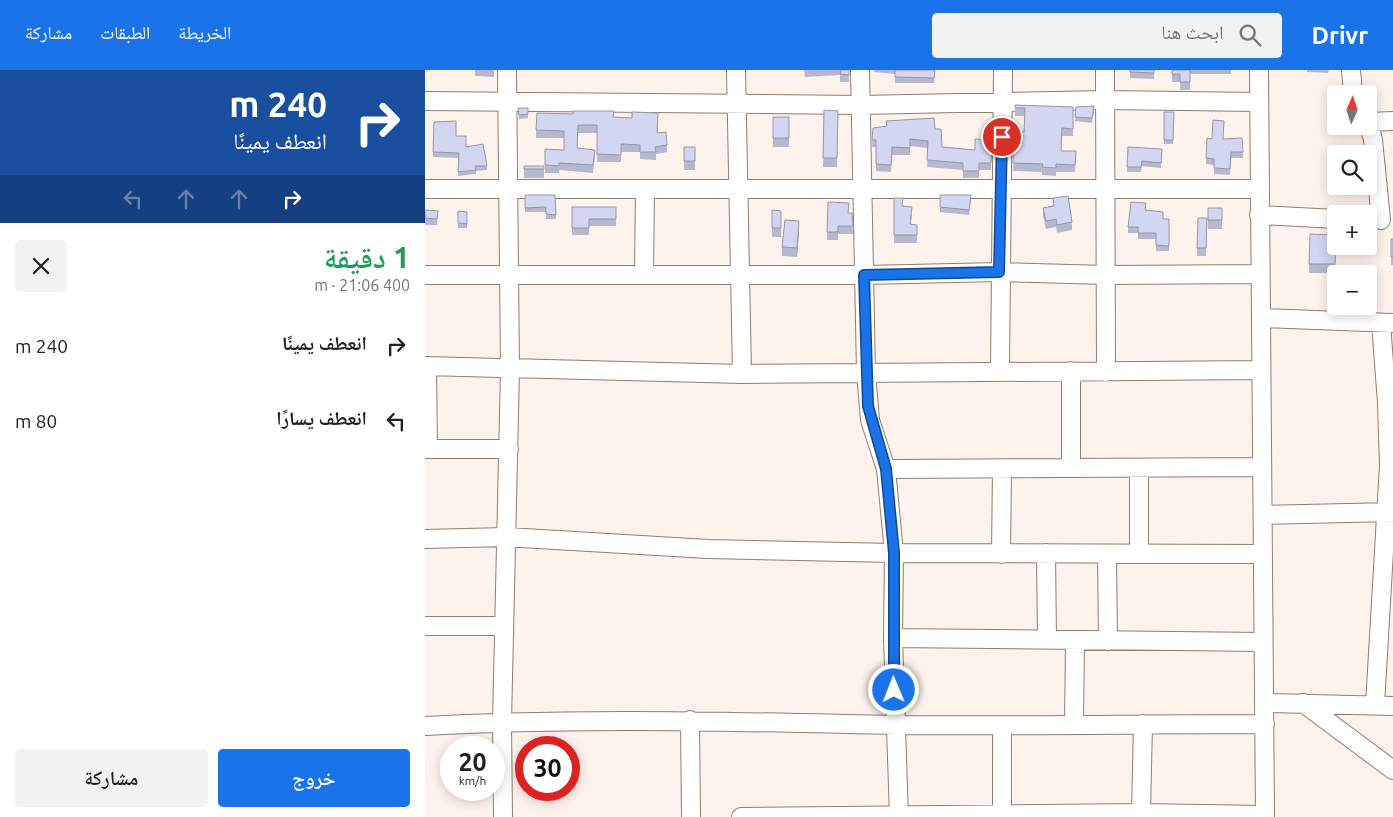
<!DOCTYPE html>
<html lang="ar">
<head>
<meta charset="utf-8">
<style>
  :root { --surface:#fff; --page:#f2f2f2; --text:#202124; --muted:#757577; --accent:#1a73e8 }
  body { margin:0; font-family:Ubuntu,"Noto Naskh Arabic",sans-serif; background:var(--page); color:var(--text); direction:rtl; height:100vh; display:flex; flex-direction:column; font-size:19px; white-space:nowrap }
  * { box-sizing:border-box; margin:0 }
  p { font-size:16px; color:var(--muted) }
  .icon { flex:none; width:28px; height:28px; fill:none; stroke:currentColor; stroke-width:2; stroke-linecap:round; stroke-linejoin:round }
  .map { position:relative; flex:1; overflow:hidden; direction:ltr }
  .details { display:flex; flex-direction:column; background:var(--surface); width:425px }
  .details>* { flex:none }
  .banner { background:#1a4fa0; color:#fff; overflow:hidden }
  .needle { width:32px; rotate:3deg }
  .controls { position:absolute; left:902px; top:15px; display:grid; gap:10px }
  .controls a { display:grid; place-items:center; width:50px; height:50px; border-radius:5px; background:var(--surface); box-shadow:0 2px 12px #0003; font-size:25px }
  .speed { position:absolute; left:15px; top:666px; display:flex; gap:10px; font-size:25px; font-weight:700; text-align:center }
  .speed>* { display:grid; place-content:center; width:65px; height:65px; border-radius:50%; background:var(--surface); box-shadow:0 2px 12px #0003; line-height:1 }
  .speed small { font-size:12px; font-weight:400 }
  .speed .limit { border:8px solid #d22; background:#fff; color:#111 }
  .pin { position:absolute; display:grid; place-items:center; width:42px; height:42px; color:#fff; margin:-21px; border:2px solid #fff; border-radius:50%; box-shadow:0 1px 5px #0007 }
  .me { position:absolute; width:55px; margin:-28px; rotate:359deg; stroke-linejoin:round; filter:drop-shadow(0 0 4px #0008) }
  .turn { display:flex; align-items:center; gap:18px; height:105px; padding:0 15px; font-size:22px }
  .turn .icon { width:65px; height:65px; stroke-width:2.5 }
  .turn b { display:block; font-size:35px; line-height:42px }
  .lanes { display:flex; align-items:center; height:48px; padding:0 15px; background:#0003; justify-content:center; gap:25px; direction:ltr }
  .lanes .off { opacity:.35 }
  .round { display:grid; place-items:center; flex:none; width:52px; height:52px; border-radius:5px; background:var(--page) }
  .overview { display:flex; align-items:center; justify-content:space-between; height:85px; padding:0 15px }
  h1 { font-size:30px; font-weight:600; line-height:38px; color:#1e9e55 }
  .action { display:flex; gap:10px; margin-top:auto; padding:10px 15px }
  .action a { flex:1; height:58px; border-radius:5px; background:var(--accent); color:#fff; font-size:20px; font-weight:600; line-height:58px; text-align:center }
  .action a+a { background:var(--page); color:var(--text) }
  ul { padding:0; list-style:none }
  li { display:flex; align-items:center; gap:15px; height:75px; padding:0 15px }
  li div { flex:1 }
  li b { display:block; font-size:19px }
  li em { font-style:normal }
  header { display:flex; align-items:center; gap:30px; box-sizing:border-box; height:70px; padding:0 25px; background:var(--accent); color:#fff }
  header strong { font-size:24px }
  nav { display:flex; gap:28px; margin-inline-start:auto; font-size:18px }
  .search { width:350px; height:45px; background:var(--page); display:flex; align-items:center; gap:12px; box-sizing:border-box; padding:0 18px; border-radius:5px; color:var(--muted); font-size:19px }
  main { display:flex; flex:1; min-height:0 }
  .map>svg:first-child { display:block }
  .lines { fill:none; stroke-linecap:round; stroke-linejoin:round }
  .minor-casing { stroke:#937b6d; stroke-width:20 }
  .minor { stroke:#fff; stroke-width:18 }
  .wall { fill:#b5b8ce }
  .shaded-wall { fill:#9496a8 }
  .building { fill:#d3d6f0; stroke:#9496a8 }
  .route-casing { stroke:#114b97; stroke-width:12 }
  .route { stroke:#1a73e8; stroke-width:9 }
</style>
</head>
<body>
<header>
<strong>Drivr</strong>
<div class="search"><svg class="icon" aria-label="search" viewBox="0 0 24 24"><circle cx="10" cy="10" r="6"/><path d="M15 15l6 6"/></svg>ابحث هنا</div>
<nav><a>الخريطة</a><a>الطبقات</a><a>مشاركة</a></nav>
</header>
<main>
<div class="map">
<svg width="968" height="747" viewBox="0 0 968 747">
  <rect width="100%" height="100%" fill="#fef3ec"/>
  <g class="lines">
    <g class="minor-casing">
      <path id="minor" d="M311,0L317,304
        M435,0L441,302L445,350L461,399L469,483L468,568L474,747
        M680,0L681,302
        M834,0C834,249 840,498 840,747
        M926,0L928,24
        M0,31L436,35L680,30L834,32
        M944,52L968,51
        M944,54L948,70L956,150
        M0,119H833
        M834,145L911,149
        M219,204L220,119
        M0,205H439L574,202L681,205L834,204
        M836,248L968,253
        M0,296L317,304L836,300
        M2,296L3,379
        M575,301L578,0
        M0,379H84
        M646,398V301
        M461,399L837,397
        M838,445L968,442
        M0,469L81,467L283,479L469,483L838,484
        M621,483L622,570
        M576,484L577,399
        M682,484L683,571
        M714,484V398
        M0,556H78
        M468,568L838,572
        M841,633L968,636
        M878,633L968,700
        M950,635L964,395L962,333L956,253
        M265,650L266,747
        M649,655L650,571
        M0,656C158,647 315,652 473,655C595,656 718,654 840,654
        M716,743L718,654
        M577,745V656
        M78,747L77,652L85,300L82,0
        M316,747L716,743L839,745"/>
    </g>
    <use href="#minor" class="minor"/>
  </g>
  <path class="wall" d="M50,0H69V7L50,6Z
    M379,0H424V12H415V5L380,7Z
    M449,0H510L509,13H470V4L449,2Z
    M705,0H729V9L705,8Z
    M747,0H806V4H765V20H755V12H747Z
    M882,0H904L903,3L882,2Z
    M590,35L648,37V66H637L636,81H651L650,102H631V106L617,105V102L588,101L589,61L599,62L600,46H590Z
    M93,38L103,44V48L94,49Z
    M399,40L413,41L412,97H398Z
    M669,41L667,53L650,51V47Z
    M739,42H749L748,74H739Z
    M148,44L189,47L232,63L241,62L242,82L231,84V90L215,89V82H196V92H172V63H153L152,78L170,87L168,103L134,100V103H120V79L139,80V68H111V60Z
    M348,47H364V77H348Z
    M9,52L31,66L41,77L62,96V100L51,101V104L33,106L34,88L8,87Z
    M448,58L510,59L517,77L550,80L567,70L566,100H554V108H538V100L502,97L503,78L485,76V85H467L466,102L451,101V77H447Z
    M799,69L818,82V88H806L805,105L789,104V95L781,94V88Z
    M259,77H270V100H259Z
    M703,77L737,83L736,98L717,96L716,102H702Z
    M99,96H119V108H99Z
    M100,125H130L131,149H121V142H100Z
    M515,125L546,130L544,145L515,142Z
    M469,128L487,145L486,154L492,155V173H469Z
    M628,128L647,152V160L632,163L631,157L621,159L618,146V138L628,136Z
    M147,137H191V156H164V165H147Z
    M783,138H797V159H783Z
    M0,140L13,141L12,155H0Z
    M347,140L356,141V167H347Z
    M721,140L738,149H744V181H731V169H713V163H703V157Z
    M33,141L42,142V158H33Z
    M424,143H427L428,164H413V170H402V162Z
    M773,148H782L781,186H772Z
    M374,160L372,187L357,186V177Z
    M885,164L911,165L910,203H884Z
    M968,169V195H966V187Z"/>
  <path class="shaded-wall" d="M374,151V160L372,187V178Z"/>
  <path class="building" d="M416,0H424V5L415,4Z
    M470,0H510L509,8L470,7Z
    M705,0H729V3L705,2Z
    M747,0H765V12H755V4H747Z
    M910,22L918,24H911V37H910Z
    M590,35L648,37V59L637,58L636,81H651L650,95L631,94V98L617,97L618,94L588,93L589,61L599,62L600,38H590Z
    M669,36L667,48L650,47L651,37Z
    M93,38H103V44L94,45Z
    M399,40L413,41L412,88H398Z
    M148,41H189L188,47L207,48V42L233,43L232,63L241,62L242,75L230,77L231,82H215V75L196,74V85L172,84V55H153L152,78L170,80L168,95L134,93V96L120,95V79L139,80V61L111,60L112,43L148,44Z
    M739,42H749L748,70H739Z
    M348,47H364V68H348Z
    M509,48L510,59H516L517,77L550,80V69L567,70L566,93H554V101H538V93L502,90L503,71L485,69V78L467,77L466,95L451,94V70H447L448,58L462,56L461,51Z
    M788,50L799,51L798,69L817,68L818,82H806L805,99L789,98V89L781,88L782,68L787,69Z
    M31,51V66H41V77L58,74L62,96H50L51,100L33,102L34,83L8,82L9,52Z
    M259,77H270V91H259Z
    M703,77L737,79L736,93L717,91L716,97H702Z
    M99,96H119V99H99Z
    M100,125H130L131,145L121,144V137L100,138Z
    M515,125H546L544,140L515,137Z
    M643,126L647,152L632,155L631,149L621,151L618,138L629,136L628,128Z
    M469,128H478L477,136L487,137L485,154L492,155V165H469Z
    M403,132L424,133L423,143H427L428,156H413V162H402Z
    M706,132L721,133L720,140L738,142V149H744V176L731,175V163H713V157H703Z
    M147,137H191V149H164V158H147Z
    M783,138H797V150H783Z
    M0,140L13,141L12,149L0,148Z
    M347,140L356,141V158H347Z
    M33,141L42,142V154L33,153Z
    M773,148H782L781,178H772Z
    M360,150L374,151L372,178L357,177Z
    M885,164L911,165L910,194H884Z
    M966,169H968V187H966Z"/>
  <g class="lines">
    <g class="route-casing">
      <path id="route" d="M469,620V483L461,399L443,336L439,205L574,202L577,67"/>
    </g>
    <use href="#route" class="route"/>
  </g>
</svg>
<div class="controls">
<a><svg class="needle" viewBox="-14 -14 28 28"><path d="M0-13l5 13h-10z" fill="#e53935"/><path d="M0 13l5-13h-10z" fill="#757577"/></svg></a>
<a><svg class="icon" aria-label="search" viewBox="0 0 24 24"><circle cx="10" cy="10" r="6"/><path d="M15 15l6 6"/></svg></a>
<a>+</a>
<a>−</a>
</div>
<div class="speed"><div>20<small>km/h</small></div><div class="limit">30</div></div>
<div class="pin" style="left:577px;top:67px;background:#d93025"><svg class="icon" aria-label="arrive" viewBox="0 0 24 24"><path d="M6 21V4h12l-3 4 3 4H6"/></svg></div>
<svg class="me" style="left:469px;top:620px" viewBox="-20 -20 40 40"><circle r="17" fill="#1a73e8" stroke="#fff" stroke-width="3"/><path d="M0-11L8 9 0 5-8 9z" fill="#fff"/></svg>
</div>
<section class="details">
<div class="banner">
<div class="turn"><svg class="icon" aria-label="right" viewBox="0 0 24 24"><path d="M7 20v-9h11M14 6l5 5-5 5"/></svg><div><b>240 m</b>انعطف يمينًا</div></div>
<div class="lanes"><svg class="icon off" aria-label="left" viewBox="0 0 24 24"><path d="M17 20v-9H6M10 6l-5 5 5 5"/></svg><svg class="icon off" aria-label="ahead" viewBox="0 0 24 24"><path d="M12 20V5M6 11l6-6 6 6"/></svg><svg class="icon off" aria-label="ahead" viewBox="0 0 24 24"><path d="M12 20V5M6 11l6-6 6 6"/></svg><svg class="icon" aria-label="right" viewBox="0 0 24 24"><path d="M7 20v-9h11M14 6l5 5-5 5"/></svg></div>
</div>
<div class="overview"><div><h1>1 دقيقة</h1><p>400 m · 21:06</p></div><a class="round"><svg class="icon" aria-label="close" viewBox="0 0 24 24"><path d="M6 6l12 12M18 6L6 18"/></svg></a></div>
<ul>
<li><svg class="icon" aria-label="right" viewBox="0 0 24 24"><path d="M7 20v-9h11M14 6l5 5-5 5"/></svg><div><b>انعطف يمينًا</b></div><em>240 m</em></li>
<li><svg class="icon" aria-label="left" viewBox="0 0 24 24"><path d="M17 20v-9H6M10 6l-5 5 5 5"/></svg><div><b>انعطف يسارًا</b></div><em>80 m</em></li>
</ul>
<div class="action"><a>خروج</a><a>مشاركة</a></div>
</section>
</main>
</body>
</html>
